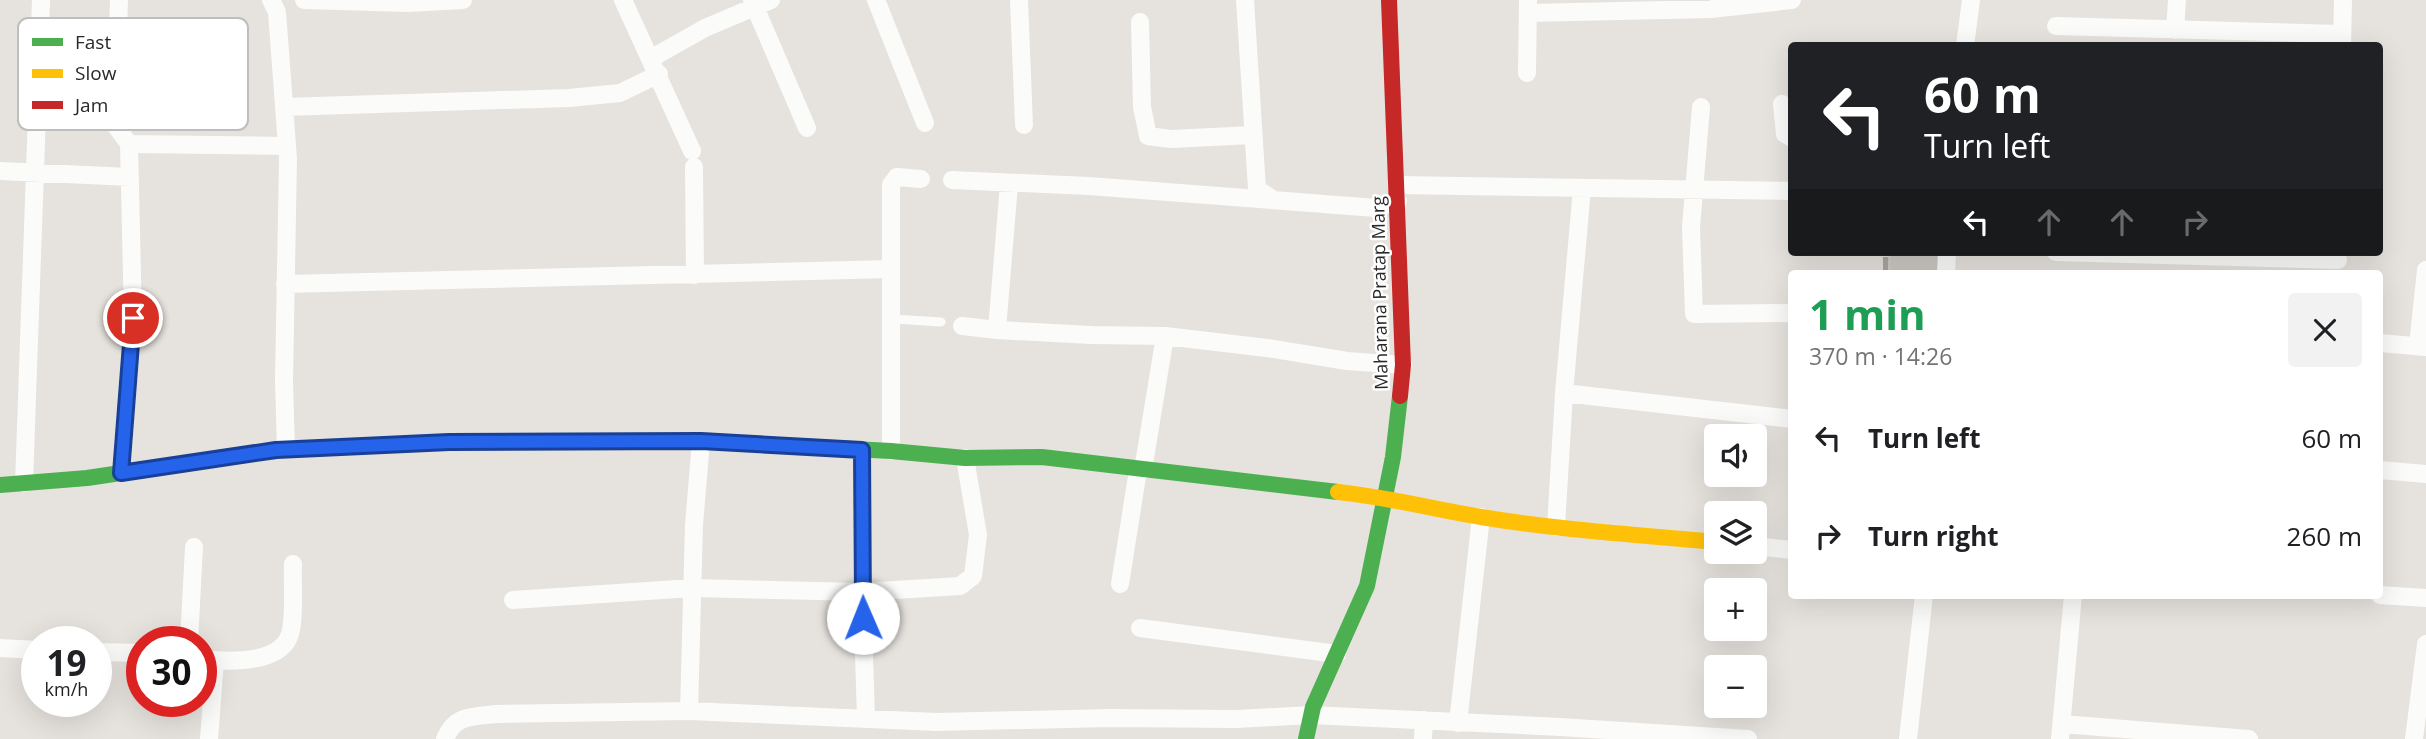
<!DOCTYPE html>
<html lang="en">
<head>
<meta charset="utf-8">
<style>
  :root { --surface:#fff; --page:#f2f2f2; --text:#202124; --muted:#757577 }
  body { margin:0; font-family:"Open Sans",sans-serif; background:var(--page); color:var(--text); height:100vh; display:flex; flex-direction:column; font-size:26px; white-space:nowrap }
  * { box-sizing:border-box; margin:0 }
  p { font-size:23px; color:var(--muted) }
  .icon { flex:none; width:38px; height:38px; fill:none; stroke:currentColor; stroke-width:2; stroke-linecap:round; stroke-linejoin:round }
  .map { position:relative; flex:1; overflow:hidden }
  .details { position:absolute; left:1788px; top:270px; width:595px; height:329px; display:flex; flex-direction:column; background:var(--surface); border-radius:7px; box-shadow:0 7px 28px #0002 }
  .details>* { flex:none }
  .top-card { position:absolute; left:1788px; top:42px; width:595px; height:214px; border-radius:7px; box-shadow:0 7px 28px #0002; background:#202124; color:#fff; overflow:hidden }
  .buttons { position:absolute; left:1704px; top:424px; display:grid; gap:14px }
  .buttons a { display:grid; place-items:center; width:63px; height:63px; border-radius:7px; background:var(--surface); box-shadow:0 7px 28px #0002; font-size:35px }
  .speed { position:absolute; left:21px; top:626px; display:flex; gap:14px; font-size:35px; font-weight:700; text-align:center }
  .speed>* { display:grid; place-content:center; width:91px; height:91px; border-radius:50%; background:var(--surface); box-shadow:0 7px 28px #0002; line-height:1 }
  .speed small { font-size:18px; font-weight:400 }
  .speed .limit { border:10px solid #d22; background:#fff; color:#111 }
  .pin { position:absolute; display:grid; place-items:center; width:60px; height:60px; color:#fff; margin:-30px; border:4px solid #fff; border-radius:50%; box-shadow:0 2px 7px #0007 }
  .me { position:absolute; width:77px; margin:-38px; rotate:359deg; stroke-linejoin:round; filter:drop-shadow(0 0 5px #0008) }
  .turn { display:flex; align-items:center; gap:24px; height:147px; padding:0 21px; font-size:32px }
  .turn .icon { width:91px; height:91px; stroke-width:2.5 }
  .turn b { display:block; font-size:49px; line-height:60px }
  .lanes { display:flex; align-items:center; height:66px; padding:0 21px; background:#0003; justify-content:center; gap:35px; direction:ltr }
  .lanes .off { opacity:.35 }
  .round { display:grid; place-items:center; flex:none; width:74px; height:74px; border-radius:7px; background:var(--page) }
  .overview { display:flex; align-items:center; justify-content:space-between; height:119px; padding:0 21px }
  h1 { font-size:42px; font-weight:700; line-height:52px; color:#1e9e55 }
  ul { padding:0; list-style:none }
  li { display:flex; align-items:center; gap:21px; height:98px; padding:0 21px }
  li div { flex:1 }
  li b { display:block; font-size:26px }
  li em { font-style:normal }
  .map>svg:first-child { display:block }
  .building { fill:#cbc8c4; stroke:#d1cec9; stroke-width:2; filter:url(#shadow) }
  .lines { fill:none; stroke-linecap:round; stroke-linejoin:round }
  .lane { stroke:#fbfbfa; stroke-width:9 }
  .street { stroke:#fbfbfa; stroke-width:18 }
  .fast { stroke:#4caf50; stroke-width:16 }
  .slow { stroke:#ffc107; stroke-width:16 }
  .jam { stroke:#c62828; stroke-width:16 }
  .route-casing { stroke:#184099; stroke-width:18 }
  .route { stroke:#2563eb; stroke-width:12 }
  .labels { text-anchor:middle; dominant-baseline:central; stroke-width:5; stroke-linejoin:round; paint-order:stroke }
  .street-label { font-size:18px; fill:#282828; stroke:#fff }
  .key { fill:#fff; stroke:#bebebe; stroke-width:2 }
  .key-label { font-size:19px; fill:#282828 }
</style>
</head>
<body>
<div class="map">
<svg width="2426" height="739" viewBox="0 0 2426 739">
  <defs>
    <filter id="shadow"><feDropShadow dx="-6" dy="6" stdDeviation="0" flood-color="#0004"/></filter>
  </defs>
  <rect width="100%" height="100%" fill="#e6e2dd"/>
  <path class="building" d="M1890,252H1940V273H1889Z"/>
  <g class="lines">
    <path class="lane" d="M893,319L941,322"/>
    <path class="street" d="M119,0L115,125L129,144L287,146
      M271,0L277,12L288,159L284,381L286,449
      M304,0L408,3L463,0
      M623,0L692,151
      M752,0L807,128
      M876,0L925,123
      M1019,0L1024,125
      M1245,0L1257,189L1274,200
      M1528,13L1711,9L1792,0
      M1140,22L1142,107L1148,136L1171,139L1252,135
      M2056,26L2342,34
      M2175,30L2177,0
      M1965,46L1971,0
      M2342,46L2343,0
      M650,59L705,28L771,0
      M1527,73L1528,0
      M1782,104L1785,134L1792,138
      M284,107L569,98L620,93L659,74
      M1701,107L1691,227L1694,314L1792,313
      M694,167L695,275
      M0,171L130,177
      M952,180L1089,186L1376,208L1398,201
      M1009,184L997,330L1091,335L1165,336L1267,348L1347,361L1403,365
      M1397,185L1792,191
      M2056,252L2338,260
      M891,269V185L897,177L921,179
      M1946,273L1947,252
      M285,284L891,269V451
      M962,326L997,330
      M2380,343L2426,347
      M2418,346L2426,270
      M1564,393L1792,419
      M701,441L694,525L689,711L936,722L1110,718L1237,719L1311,715L1560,727L1748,739
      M862,450V592L866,719
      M1143,470L1165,336
      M2380,470L2426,474
      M121,473L133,318L129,144
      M24,483L41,0
      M1556,527L1564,393L1582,188
      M1755,546L1792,550
      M1120,584L1138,470
      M2380,595L2426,598
      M513,600L692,588L862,592L960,586L973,576L978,535L965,458
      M1140,628L1337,654
      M189,642L194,547
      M0,648L37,650
      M96,652L142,653
      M201,659C228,662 285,665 291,630C295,609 292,585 293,564
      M1458,723L1481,517
      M2062,724L2249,739
      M209,739L215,661
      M445,739C455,714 473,717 496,714L689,711
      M1423,739L1424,720
      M1908,739L1924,595
      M2060,739L2073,595
      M2414,739L2426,644"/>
    <path class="fast" d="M717,442L891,451L965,458L1042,457L1338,492
      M0,485L87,478L276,450L476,441
      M1306,739L1313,707L1367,586L1393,457L1400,396"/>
    <path class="slow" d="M1338,492C1387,497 1433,509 1481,517C1559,530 1639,535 1717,542"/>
    <path class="jam" d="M1389,0L1403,365L1400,396
      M476,441L717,442"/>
  </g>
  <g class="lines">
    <g class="route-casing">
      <path id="route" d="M133,318L121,473L276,450L449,442L701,441L862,450L863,618"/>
    </g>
    <use href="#route" class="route"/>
  </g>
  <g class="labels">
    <g class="street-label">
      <text transform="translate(1379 293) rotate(-91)">Maharana Pratap Marg</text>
    </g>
  </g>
  <rect x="18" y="18" width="230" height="112" rx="10" class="key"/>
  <rect x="32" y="38" width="31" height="8" fill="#4caf50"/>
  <rect x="32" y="69" width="31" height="9" fill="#ffc107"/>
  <rect x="32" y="101" width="31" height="8" fill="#c62828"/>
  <g class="key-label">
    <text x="75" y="49">Fast</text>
    <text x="75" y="80">Slow</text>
    <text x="75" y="112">Jam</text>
  </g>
</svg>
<div class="buttons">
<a><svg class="icon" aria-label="sound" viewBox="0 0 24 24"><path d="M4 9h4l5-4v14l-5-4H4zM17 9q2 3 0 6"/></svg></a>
<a><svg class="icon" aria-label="layers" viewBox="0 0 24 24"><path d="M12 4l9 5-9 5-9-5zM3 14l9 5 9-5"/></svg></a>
<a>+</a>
<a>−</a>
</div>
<div class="speed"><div>19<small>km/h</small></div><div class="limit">30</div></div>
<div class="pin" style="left:133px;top:318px;background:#d93025"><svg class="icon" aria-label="arrive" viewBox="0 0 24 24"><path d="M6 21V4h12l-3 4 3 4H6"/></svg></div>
<svg class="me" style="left:863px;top:618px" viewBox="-20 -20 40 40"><circle r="19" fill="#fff"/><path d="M0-13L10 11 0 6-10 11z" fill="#2563eb"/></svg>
<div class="top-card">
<div class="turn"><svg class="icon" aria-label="left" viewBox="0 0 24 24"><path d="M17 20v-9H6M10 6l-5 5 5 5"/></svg><div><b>60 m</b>Turn left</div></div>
<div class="lanes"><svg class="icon" aria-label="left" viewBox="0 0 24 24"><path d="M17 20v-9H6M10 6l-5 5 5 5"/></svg><svg class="icon off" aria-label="ahead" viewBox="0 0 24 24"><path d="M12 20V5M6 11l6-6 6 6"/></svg><svg class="icon off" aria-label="ahead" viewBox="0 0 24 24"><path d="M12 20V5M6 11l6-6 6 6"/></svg><svg class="icon off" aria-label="right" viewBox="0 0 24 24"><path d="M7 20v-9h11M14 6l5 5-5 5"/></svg></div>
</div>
<section class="details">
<div class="overview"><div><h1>1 min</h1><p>370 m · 14:26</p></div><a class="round"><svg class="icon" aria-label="close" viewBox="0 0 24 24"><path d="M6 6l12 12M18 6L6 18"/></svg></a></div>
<ul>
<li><svg class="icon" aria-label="left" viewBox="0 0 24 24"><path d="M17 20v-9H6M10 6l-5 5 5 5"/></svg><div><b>Turn left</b></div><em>60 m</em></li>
<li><svg class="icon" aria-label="right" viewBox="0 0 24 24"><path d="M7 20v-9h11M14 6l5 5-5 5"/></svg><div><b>Turn right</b></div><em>260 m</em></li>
</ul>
</section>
</div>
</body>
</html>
